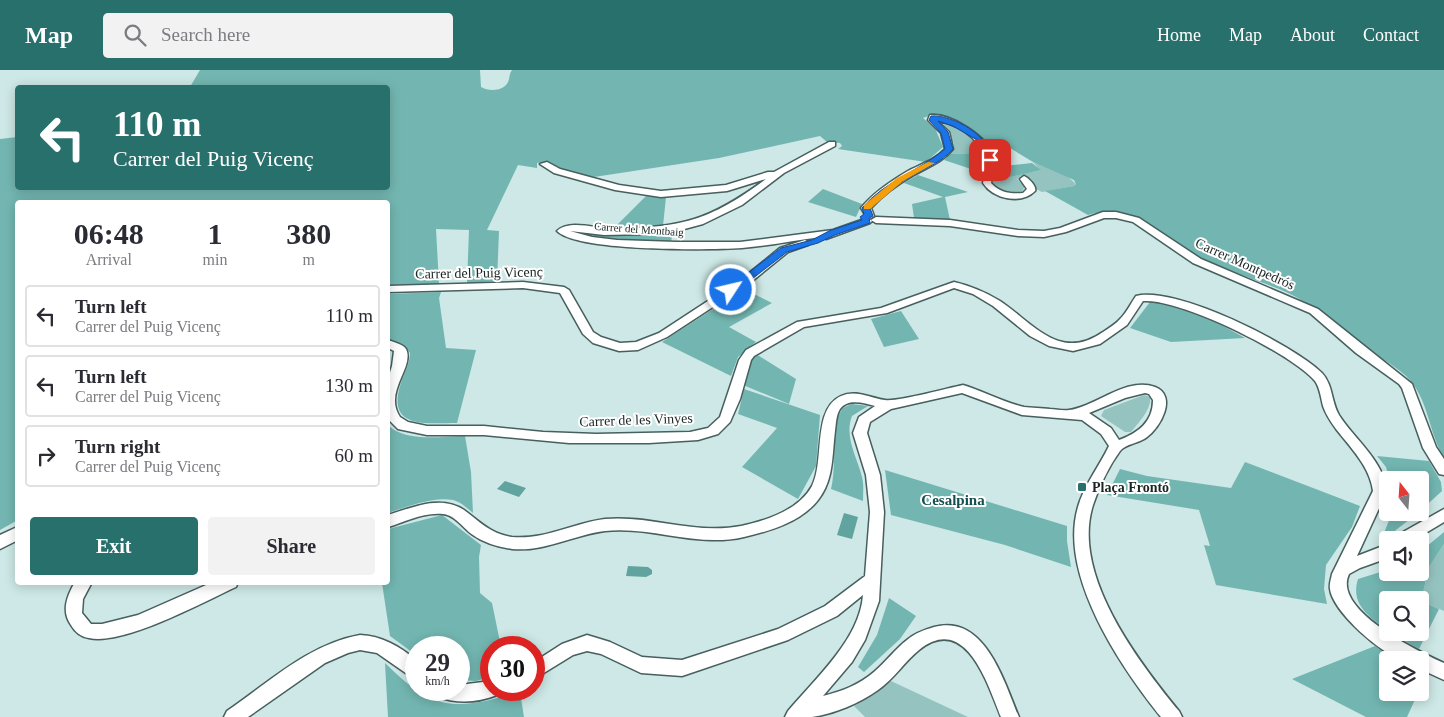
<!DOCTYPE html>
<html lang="en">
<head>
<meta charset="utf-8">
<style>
  :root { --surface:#fff; --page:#f2f2f3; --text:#2b2b33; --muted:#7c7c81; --line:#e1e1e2; --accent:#27706c }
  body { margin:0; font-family:Georgia,serif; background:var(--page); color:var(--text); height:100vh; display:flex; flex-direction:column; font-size:19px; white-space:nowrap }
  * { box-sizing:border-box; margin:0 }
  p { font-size:16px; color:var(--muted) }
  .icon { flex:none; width:28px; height:28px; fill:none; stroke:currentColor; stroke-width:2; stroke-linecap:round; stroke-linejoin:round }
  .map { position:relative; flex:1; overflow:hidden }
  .sheet { position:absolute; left:15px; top:130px; width:375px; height:385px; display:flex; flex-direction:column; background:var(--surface); border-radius:5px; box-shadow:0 2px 12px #0003 }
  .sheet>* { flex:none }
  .banner { position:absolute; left:15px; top:15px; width:375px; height:105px; border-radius:5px; box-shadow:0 2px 12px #0003; background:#27706c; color:#fff; overflow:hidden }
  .needle { width:32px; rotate:343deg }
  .controls { position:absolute; left:1379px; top:401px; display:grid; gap:10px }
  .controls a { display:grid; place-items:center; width:50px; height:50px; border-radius:5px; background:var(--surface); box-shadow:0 2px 12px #0003; font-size:25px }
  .speed { position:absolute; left:405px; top:566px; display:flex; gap:10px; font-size:25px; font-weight:700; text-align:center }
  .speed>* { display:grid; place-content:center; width:65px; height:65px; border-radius:50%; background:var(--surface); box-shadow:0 2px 12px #0003; line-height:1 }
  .speed small { font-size:12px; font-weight:400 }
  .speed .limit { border:8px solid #d22; background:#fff; color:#111 }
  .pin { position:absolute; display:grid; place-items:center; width:42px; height:42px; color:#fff; margin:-21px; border-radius:10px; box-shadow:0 2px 8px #0006 }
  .me { position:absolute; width:55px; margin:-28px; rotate:55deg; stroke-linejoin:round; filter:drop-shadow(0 0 4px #0008) }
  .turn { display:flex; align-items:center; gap:18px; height:105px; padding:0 15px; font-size:22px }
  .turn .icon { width:65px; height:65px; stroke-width:2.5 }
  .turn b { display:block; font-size:35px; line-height:42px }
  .eta { display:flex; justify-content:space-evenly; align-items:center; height:85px; text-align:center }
  .eta b { font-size:30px; font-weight:700; line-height:35px }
  .primary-button { display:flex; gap:10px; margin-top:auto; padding:10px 15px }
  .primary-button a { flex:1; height:58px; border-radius:5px; background:var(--accent); color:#fff; font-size:20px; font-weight:700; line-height:58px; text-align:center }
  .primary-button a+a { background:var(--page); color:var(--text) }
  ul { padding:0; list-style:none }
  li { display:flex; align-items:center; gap:15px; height:62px; margin:0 10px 8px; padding:0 5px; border:2px solid var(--line); border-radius:5px }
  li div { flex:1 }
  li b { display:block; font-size:19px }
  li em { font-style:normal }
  header { display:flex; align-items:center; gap:30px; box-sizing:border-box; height:70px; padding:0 25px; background:var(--accent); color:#fff }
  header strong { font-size:24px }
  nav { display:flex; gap:28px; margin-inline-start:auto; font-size:18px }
  .search { width:350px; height:45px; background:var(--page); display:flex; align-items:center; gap:12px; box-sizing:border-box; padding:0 18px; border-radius:5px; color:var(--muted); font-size:19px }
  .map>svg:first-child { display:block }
  .green { fill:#95c4c0 }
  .forest { fill:#73b6b1 }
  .water { fill:#61a39e }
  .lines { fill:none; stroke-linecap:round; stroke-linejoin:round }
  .street-casing { stroke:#475f5d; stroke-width:3 }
  .street { fill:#fff; fill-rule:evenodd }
  .route { fill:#1a73e8; stroke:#114b97 }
  .slow { fill:#f59e0b }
  .poi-dot { fill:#27706c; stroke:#fff; stroke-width:2 }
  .labels { text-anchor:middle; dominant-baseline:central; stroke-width:4; stroke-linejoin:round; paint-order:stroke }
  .far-street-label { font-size:11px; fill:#192423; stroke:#fff }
  .street-label { font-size:14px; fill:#192423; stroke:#fff }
  .poi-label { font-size:14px; font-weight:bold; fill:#192423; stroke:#fff; text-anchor:start }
  .neighbourhood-label { font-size:15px; font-weight:bold; fill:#13504d; stroke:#fff }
</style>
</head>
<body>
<header>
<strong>Map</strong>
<div class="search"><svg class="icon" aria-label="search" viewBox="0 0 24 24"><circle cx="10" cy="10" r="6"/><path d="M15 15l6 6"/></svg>Search here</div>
<nav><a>Home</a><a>Map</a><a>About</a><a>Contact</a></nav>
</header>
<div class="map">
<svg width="1444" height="647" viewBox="0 0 1444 647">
  <rect width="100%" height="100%" fill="#cde8e6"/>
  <path class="green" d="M942,52C959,56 977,67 983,83L950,84L954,74Z
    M1033,92L1066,105L1076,114L1074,116L1042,122L1036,119L1027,107L1021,106L1017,109L1025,116L1022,122L1001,121L993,116V111L1040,100Z
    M1144,325L1150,327C1152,339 1138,353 1131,362H1125L1101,346L1104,340Z
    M1444,474V541L1421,531L1429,497Z
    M891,611L968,647H865L854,636L875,624Z"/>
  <path class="forest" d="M200,0H480L481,17C489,22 504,21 508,12C510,8 509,4 512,0H1444V388C1428,362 1429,328 1406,306C1393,294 1376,286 1362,276C1336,256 1319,238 1288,223C1259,210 1228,202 1200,187C1162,169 1135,130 1088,145L1045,121L1074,116L1076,114L1074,110L1033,92L1010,78L993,83C985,63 955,47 935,44L923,48L935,58L943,77L926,92L838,79L842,76L840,73L827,72L820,66L719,88L594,107L555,97L547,91L537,93V98L518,95L487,160L499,161L497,211L467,213L469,160L436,159L439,214L388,215V132H18V447L16,451L0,460V69L17,67L18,118H388V18L190,17Z
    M983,83V103L944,90L950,84Z
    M1032,93L1041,100L993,111L994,97Z
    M918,105L968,122L945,127L950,150L914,148L912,134L943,127L904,113Z
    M823,119L862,134L856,147L808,132Z
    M646,126L666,127L663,156L614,158Z
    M673,162L671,172L623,170L573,163L636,165Z
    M744,219L772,233L729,257L756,272L738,287L731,306L662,272Z
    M441,222L439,228L446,278L476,280L457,353C428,353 385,360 401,313C404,302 410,294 410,283L404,276L388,270V224Z
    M1150,232C1172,229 1225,256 1245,268L1171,272L1130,258Z
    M901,241L919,269L884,277L871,249Z
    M756,284L796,309L789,334L743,315L751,290Z
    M744,319L820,345L816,396L798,429L742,397L777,358L738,344Z
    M852,334L868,336L852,346C844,367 857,387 862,407C864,415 863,423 863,431L831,419C837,397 831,359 840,343C842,337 847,336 852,334Z
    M388,355C406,373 442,366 465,366L471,402L473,443C467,438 461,432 453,430C433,426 407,437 388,443Z
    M1377,386L1429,391L1441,412L1442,421L1420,441V410H1390L1386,397Z
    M1245,392L1360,436L1352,457L1326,495L1324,519L1327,534L1216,515L1204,475L1210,476L1199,440L1107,425L1120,399L1147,406L1231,418Z
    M885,400L1067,456V471L1071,497L1005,475L891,445Z
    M1392,443H1418L1383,470L1382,468Z
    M442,445L481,475L479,487L480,523L492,533L501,577L491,578V607L476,611L459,610V578H416V585L390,566L382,513L388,512V459Z
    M1444,462V474L1429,497L1421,531L1439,539L1419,579L1391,563L1420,562V530H1388L1387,560C1369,547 1350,534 1358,509L1387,500L1388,502H1420V482Z
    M889,528L916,546L900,569L864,602L858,597L877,565Z
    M1375,576L1397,590H1388V622L1418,623L1407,647H1366L1292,609Z
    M385,593C434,642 455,641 520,622L524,647H388Z"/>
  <path class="water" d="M505,411L526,418L519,427L497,419Z
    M844,443L858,447L852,469L837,465Z
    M628,496L648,497L652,500V504L646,507L626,506Z"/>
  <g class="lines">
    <g class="street-casing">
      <path id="street" d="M930,45C951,43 987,66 993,86C995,95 993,104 991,113C1000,123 1011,124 1023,123L1027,119L1020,109L1024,106C1029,108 1037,117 1035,121C1021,135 993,129 983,113C991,77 970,58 936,50L949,62L953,79C943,92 928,97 914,105C898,114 883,125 871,138L874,146L869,149L872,151L870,153L826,169L822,167C795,170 769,176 742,178C710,180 578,182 557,161C570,149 597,159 613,159C683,157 709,151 766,109L727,121L661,127L615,120L554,103L540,94L547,92L560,99L619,115L661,121L726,115L768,102H774L829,72H835V76L784,103L742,135L703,154L677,161L650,164L604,165L570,161L592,167L617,170L676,172H740L833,160L867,148L861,138C873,123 891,111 908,101C921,94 935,90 945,79L941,63L928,50Z
        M1103,142H1116L1139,148L1201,189L1318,239L1412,314L1436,377L1444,389V405L1439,404L1423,378L1402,318L1399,314L1356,283L1310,243L1193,193L1133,152L1116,148H1104L1066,162L1044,167L1018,166L950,156L876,153L871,150L876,147L950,150L1018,160L1044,161L1060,158Z
        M805,170L810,173L808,175L788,182L751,212L667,267L638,280L619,281L593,273L583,264L560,223L523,218L388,222V216L523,212L564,217L569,220L593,262L601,267L620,273L636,272L659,263L743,208L780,178Z
        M954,212C971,216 985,222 1000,231C1034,254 1060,292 1103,262C1109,258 1116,254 1121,248C1127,242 1131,233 1136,226C1177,216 1292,274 1322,303C1333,315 1331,331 1339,345C1355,370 1383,390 1387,421L1357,486L1388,474V488L1360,498L1349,504C1332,540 1418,581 1444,593V610L1420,599V590C1415,590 1409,591 1404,590C1383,586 1333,542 1330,519C1329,515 1331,509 1332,504L1373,421C1370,397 1351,378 1336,359C1331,352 1326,345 1323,336C1321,328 1320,318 1315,311C1291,283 1180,228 1143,231L1127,255L1100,274L1073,281L1049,276L1030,266L993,236L973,224L954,218L887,243L804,257L754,286L751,290L740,329L730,352L718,364L698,370L649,373H569L484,365H427L398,359L388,349V309L392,296L394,281L388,278V270C393,272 403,274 406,279C415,297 383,322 400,347L408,352L427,356H484L543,362L596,364L690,362L708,358L720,347L739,290L746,280L797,252L881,238Z
        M963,315C983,321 1003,332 1024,337C1032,338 1042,338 1050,339C1056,339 1063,341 1069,340C1095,337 1127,306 1155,317C1178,326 1160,358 1147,367C1140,373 1125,374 1120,381C1109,396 1099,417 1093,435C1071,504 1138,591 1179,641L1182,647H1161C1121,597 1058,505 1078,437C1084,415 1099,397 1109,376L1101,364L1082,350L1022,345L962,323L891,339L870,352L867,363L880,405L884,442L879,531L865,570L852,592L823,626C842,621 859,615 874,602C886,592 895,579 907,570C915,563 924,560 934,557C985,543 1004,612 1019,647H1001C988,615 966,542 919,580C904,592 894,609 878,620C860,633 834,644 812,647C803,647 793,647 785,647L788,641C815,609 860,569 863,525L837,546L788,570L682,606L641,603L601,584L587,581L573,585L534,609V592L562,574L587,565L610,572L642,587L682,590L778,559L825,536L865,506L870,442L866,405L853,363L859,347L875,336C864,333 848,328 840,339C836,345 836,354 835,361C832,385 834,410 818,430C801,452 770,461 744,467C697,478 652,456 605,461C573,465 545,482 512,479C499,477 484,473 473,465C464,459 455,445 443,444C423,442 405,452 388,457V445C411,438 441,424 464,440C480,452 491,464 512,467C545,470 573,453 605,449C651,445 695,465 741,456C765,451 799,440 812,416C825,391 812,339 841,326C855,319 871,328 885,330C897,332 948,318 963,315ZM1145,323L1149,324L1153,330C1153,352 1138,363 1119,370L1111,358L1089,343L1125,328Z
        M1444,439V452L1414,470H1393L1396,466Z
        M15,458L18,459V470L0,479V465Z
        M75,512H92L83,529L82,543L91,554H102L138,545L213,512H238L236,517C203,532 123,576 89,568C81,567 75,562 71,555C61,541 67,526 75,512Z
        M360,565C382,566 399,576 416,590V608L410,606L377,583L360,580L348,583L325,593L248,647H224L227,641C268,613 309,574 360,565Z
        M491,611V620H499L497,625C477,633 456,634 436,626L433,620H459V615Z"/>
    </g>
    <use href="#street" class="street"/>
  </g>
  <path class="route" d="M931,46C952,44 994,68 992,91H987L977,70L953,56L938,51L948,62L953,79C941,93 925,98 910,107C895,115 883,127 870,138L873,146L869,148L870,153L835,165L818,173L787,182L735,222H728V218L781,178L812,170L829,161L862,150L860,147L864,144L862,138C885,111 919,101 945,79L941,63L929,50Z"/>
  <path class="slow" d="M928,92L935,93L903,111L870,139H864V135L897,108Z"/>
  <rect class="poi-dot" x="1077" y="412" width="10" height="10" rx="2.5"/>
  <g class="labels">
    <g class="far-street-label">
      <text transform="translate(639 159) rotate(4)">Carrer del Montbaig</text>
    </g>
    <g class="street-label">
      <text transform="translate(1245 194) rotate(24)">Carrer Montpedrós</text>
      <text transform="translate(479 203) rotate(-1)">Carrer del Puig Vicenç</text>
      <text transform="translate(636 350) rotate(-2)">Carrer de les Vinyes</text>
    </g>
    <g class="poi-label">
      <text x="1092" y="417">Plaça Frontó</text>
    </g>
    <g class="neighbourhood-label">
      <text x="953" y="430">Cesalpina</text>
    </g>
  </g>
</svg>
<div class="controls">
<a><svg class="needle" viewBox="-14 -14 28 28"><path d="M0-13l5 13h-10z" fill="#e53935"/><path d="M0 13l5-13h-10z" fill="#7c7c81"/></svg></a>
<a><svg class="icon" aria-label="sound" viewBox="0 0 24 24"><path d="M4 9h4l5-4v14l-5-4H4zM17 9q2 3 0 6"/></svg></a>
<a><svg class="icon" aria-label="search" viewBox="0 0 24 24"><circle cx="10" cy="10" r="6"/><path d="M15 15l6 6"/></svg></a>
<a><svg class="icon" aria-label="layers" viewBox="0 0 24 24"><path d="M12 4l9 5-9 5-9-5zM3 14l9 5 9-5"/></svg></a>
</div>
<div class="speed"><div>29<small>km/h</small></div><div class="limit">30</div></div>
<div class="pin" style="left:990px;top:90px;background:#d93025"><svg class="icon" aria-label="arrive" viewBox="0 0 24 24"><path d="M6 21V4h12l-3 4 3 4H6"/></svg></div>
<svg class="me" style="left:731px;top:220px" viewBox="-20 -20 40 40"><circle r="17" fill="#1a73e8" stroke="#fff" stroke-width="3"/><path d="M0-11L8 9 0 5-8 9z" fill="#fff"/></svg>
<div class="banner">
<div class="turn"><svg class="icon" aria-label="left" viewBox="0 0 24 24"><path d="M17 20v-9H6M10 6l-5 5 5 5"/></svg><div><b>110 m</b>Carrer del Puig Vicenç</div></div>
</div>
<section class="sheet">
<div class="eta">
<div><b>06:48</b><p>Arrival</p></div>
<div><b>1</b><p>min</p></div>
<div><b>380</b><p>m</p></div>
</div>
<ul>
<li><svg class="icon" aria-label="left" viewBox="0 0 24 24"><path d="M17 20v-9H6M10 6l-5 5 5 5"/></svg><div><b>Turn left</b><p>Carrer del Puig Vicenç</p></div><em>110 m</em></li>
<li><svg class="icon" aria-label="left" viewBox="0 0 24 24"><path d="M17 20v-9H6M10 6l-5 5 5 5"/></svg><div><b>Turn left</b><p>Carrer del Puig Vicenç</p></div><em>130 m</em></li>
<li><svg class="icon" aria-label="right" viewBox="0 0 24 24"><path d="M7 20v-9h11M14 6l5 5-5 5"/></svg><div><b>Turn right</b><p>Carrer del Puig Vicenç</p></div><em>60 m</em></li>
</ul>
<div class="primary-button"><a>Exit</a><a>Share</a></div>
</section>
</div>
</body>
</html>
